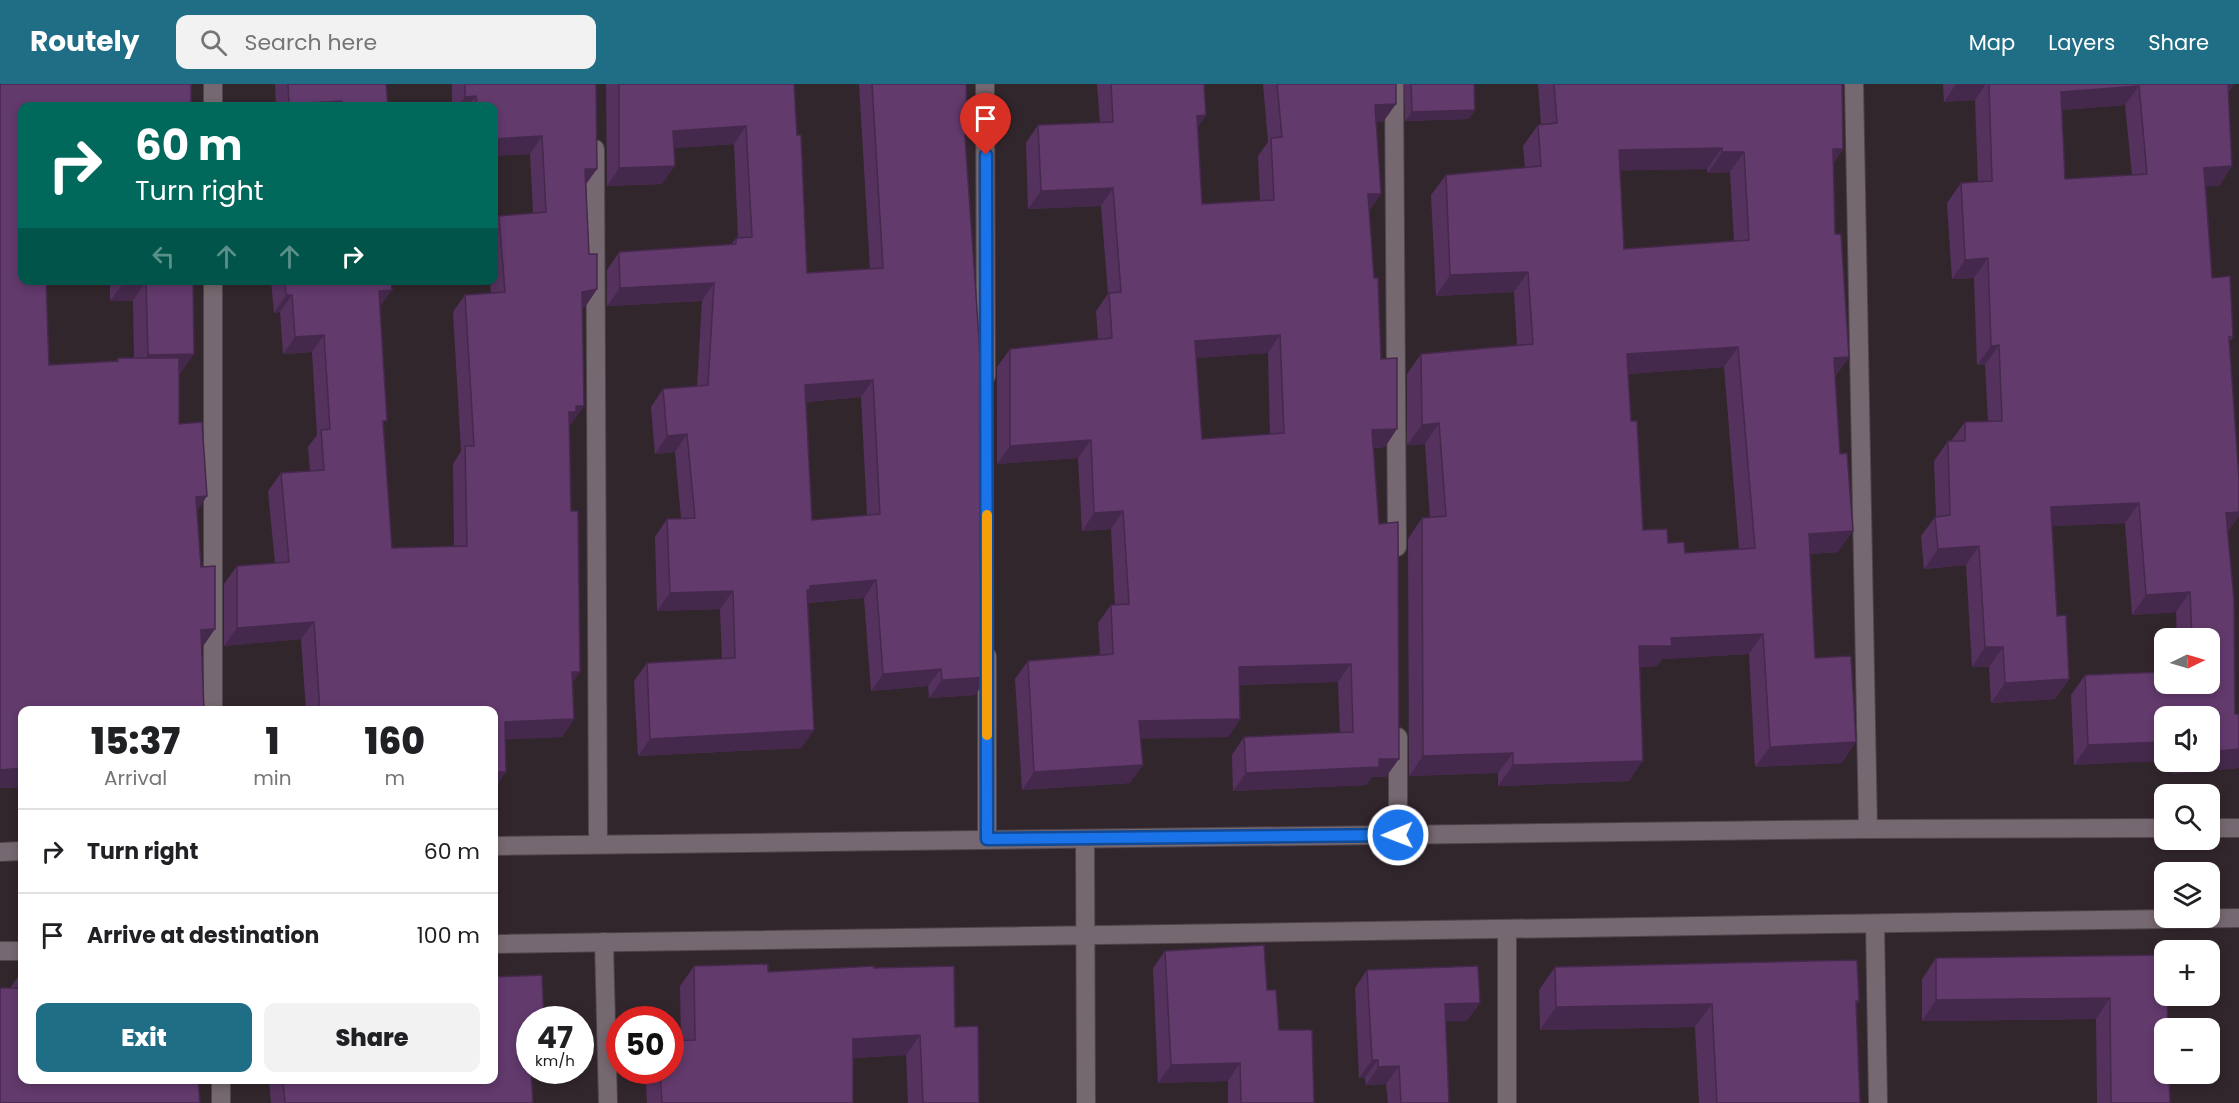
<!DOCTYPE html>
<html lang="en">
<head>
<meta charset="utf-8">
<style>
  :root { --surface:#fff; --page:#f2f2f2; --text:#202124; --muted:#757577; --line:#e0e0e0; --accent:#206d86 }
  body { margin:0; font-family:Poppins,sans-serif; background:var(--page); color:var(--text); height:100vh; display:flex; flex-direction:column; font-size:22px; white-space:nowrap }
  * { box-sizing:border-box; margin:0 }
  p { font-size:20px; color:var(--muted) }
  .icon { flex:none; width:33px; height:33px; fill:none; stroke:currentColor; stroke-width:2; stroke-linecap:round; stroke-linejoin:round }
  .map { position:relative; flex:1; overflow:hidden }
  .side { position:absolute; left:18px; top:622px; width:480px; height:378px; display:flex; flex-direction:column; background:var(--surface); border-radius:12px; box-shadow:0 3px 9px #0003 }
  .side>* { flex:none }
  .banner { position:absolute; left:18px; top:18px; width:480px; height:183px; border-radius:12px; box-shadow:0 3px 9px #0003; background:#00695c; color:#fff; overflow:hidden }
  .needle { width:39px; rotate:85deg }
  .controls { position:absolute; left:2154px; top:544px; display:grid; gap:12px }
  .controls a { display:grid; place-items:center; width:66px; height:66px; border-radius:12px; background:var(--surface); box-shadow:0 3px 9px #0003; font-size:30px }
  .speed { position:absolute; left:516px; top:922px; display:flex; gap:12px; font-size:30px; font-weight:700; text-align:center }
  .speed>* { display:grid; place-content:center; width:78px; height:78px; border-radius:50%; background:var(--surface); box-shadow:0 3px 9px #0003; line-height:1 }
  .speed small { font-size:15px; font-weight:400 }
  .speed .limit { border:9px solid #d22; background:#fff; color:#111 }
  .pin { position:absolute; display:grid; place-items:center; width:51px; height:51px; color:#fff; margin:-62px -26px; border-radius:50% 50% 50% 0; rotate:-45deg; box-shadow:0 0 6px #0007 }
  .pin .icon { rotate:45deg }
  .me { position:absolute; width:66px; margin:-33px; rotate:269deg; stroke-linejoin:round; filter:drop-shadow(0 0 4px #0008) }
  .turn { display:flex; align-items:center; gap:21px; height:126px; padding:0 18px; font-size:27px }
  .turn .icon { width:78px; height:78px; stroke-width:2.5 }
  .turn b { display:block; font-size:42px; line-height:51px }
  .lanes { display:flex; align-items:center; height:57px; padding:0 18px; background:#0003; justify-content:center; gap:30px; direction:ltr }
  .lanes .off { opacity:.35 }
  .eta { display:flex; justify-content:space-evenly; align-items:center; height:102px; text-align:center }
  .eta b { font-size:36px; font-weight:800; line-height:42px }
  .action { display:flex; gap:12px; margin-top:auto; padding:12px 18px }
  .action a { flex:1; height:69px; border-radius:12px; background:var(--accent); color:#fff; font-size:24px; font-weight:800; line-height:69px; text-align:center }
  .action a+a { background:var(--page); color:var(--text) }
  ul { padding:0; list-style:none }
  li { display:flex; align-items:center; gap:18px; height:84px; padding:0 18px; border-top:2px solid var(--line) }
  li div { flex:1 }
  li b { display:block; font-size:22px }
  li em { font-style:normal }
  header { display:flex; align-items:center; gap:36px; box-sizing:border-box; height:84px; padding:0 30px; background:var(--accent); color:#fff }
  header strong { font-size:28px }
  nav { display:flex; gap:33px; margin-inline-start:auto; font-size:21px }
  .search { width:420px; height:54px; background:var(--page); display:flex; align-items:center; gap:15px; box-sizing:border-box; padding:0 21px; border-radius:12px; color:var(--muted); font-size:22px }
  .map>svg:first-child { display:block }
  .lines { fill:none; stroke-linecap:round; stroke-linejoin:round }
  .street-casing { stroke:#4e444a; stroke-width:20 }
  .secondary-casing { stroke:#4e444a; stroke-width:20 }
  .street { stroke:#766870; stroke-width:18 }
  .secondary { stroke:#766870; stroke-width:18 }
  .wall { fill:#54325d; fill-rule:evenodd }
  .shaded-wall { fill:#45294c }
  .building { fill:#623a6c; stroke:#45294c; stroke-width:1.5; fill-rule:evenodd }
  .route-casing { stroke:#114b97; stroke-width:15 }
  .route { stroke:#1a73e8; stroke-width:10 }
  .slow { stroke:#f59e0b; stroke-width:10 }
</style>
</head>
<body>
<header>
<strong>Routely</strong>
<div class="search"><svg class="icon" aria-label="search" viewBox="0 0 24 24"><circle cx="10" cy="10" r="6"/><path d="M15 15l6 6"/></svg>Search here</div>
<nav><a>Map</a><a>Layers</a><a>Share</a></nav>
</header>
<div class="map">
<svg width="2239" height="1019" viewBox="0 0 2239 1019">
  <rect width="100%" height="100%" fill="#32262d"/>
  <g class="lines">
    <g class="street-casing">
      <path id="street" d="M985,0L986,292
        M1394,0L1397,463
        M1854,0L1868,745
        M213,22V0
        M595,65L598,760
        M987,572V755
        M213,627V196
        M1398,653V751
        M1085,755L1086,1019
        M1875,840L1878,1019
        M604,858L608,1019
        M221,996V1019
        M1507,1019V845"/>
    </g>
    <g class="secondary-casing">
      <path id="secondary" d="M2210,744H2239
        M494,762L1868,745L2164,744
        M0,768L22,767
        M494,860L2239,834
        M0,867H22"/>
    </g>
    <use href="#street" class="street"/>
    <use href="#secondary" class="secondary"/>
  </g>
  <path class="wall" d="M0,0L22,22L49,281L115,278L118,274H134L133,217H110V196H197L193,202L179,290V340L197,427L22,703L0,704Z
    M275,0H386L388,22H276Z
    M452,0H596L586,100L589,170L597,205L585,223H582L584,322L571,340H569L573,599L574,635L562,653L505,655L494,706V627H306L301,555L224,562V500L237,482L275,479L268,407L281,389L310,387L308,363L317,351L312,268L283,270L280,228L274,229L271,196H391L380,223L383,342L392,464L454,463L453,380L461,367L453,228L465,211L491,209L490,196H494V139L499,132L533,129L530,70L494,72V22H452Z
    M606,0H794L807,189L870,185L859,0H966L967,24L963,29L988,593L975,611L929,614L928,602L871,607L864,514L808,519L814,646L801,664L638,672L634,597L647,579L722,575L720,525L657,527L655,453L667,435L681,434L675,368L655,370L651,323L663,305L697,302L702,217L607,222V186L619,168L731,161L736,154H738L734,60L674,64L662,100L607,102ZM861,313L867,431L812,436L806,318Z
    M1097,0H1204L1206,31L1197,44L1202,120L1260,117L1258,72L1268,58L1263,0H1396L1383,38H1376L1381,110L1369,127L1385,363L1374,364L1386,693H1372L1366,701L1233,707L1232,671L1244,653L1340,649L1338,598L1239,601L1240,635L1228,653L1141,654L1130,699L1022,706L1015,595L1028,577L1100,571L1098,539L1111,521H1115L1111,445L1082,447L1078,374L997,380V283L1010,265L1098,255L1096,227L1108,210L1101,122L1028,125L1026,59L1038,41L1100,39ZM1268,269L1270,350L1202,355L1196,274Z
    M1404,0H1474L1469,35L1405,37Z
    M1538,0H1842L1843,65L1833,80L1835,150L1849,273L1835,293L1838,468L1810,470L1815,574L1842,679L1755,683L1749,570L1662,575L1657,582L1640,583L1629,697L1498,702V689L1409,692L1408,455L1422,434H1430L1425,360L1407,361V290L1421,270L1517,261L1514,208L1436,212L1431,111L1446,91L1525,84L1523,62L1538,41H1541ZM1707,85L1708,89L1730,88L1734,157L1624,165L1620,86ZM1724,283L1739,465L1685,469L1668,459L1643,446L1631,337L1628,290Z
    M1943,0H2234L2228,9L2232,82L2219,102H2206L2212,194L2233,253L2229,258L2239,394V432L2228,447L2235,630H2239V684L2172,690L2171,678H2210V633L2074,681L2071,611L2085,591L2210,600V555H2177L2176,528L2132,531L2125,439L2052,442L2057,532L2069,595L2055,615L1991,619L1989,583H1972L1966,481L1924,485L1921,452L1935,433L1936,432L1934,377L1948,357H1951L1965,338L1988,337L1985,281H1977L1974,194L1952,195L1947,119L1961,99L1978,98L1975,16L1944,18ZM2125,21L2132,91L2065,95L2062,26Z
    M1165,867L1267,906L1279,946L1314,1019H1228V997L1158,999L1153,884Z
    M2164,871L2170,1019H2097L2096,935L1922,937V895L1936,874Z
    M694,882L768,888L874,884L955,943L979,1019H908L906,971L853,974V1019H647L645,987H670L681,957L680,902Z
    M1555,883L1859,917L1856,920L1860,1019H1699L1695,943L1540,946L1539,906Z
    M1367,886L1467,937H1445L1449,1019H1388L1386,1000L1366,1001L1365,994H1359L1355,904Z
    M20,890L200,1019L10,904Z
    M530,936V987L533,1019H271L269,996H494Z"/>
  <path class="shaded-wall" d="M1956,0H1986L1975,16L1944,18Z
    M2224,0H2234L2225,14Z
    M2139,2L2125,21L2047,27L2061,8Z
    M476,12L468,22H458L465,13Z
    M342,17L338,22H287L289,20Z
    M1396,20L1383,38L1362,39L1375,21Z
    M1475,26L1469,35L1405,37L1412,28Z
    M1206,31L1193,49L1197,32Z
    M746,42L734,60L661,65L673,47Z
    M542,52L530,70L494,72V55Z
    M1722,64L1707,85L1605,87L1619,66Z
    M1833,65H1843L1829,86Z
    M1722,68H1744L1730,88L1708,89Z
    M675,82L662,100L607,102L619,84Z
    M2232,82L2219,102L2191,103L2204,84Z
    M585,85H597L584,103Z
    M1113,104L1101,122L1028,125L1041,107Z
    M1368,110H1381L1368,128Z
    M1988,174L1974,194L1952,195L1965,176Z
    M1528,188L1514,208L1436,212L1450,191Z
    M146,197L133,217H110L124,198Z
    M714,199L702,217L607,222L620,204Z
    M597,205L585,223L570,226L582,208Z
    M392,206L379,224V207Z
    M286,211H292L280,228L274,229Z
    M324,251L312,268L283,270L295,253Z
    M1280,251L1268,269L1182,275L1195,257Z
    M1999,261L1985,281H1977L1991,262Z
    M1738,263L1724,283L1613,291L1627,270Z
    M194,270L180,290H134L148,271Z
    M1849,273L1835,293L1834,274Z
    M873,296L861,313L792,319L805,301Z
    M576,322H584L571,340H568L569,328Z
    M1439,339L1425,360L1407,361L1422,341Z
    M1397,345L1385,363L1360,365L1372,346Z
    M687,350L675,368L655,370L667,352Z
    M1091,356L1078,374L997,380L1010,362Z
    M207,412L194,432L196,413Z
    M2139,419L2125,439L2037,443L2051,423Z
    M1123,427L1111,445L1082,447L1094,429Z
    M2239,428V432L2228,448L2226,429Z
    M1853,447L1838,468L1794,471L1809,450Z
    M1979,462L1966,481L1924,485L1938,465Z
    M876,496L864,514L801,519L795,524L810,502Z
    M733,507L720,525L657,527L670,509Z
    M2190,508L2176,528L2132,531L2146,511Z
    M314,538L301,555L224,562L237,544Z
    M215,545L202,564L201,546Z
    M1763,550L1749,570L1662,575L1657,582L1625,583L1639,562L1671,554Z
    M1985,563H2003L1989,583H1972Z
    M1351,580L1338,598L1226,601L1239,583Z
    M941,585L928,602L871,607L883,590Z
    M572,588H580L568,606Z
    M988,593L975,611L929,614L942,596Z
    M2069,595L2055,615L1991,619L2005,599Z
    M574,635L562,653L494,656L505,638Z
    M1240,635L1228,653L1127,655L1139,637Z
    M814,646L801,664L638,672L650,655Z
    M1856,658L1842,679L1755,683L1770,663Z
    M2164,658V677L2074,681L2088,661Z
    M2239,665V684L2172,690L2180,678H2210V668Z
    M1513,669L1498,689L1409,692L1423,672Z
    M1379,675H1399L1386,693H1372L1366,701L1233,707L1246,689Z
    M1643,677L1629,697L1498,702L1513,681Z
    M1143,681L1130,699L1022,706L1034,688Z
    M22,684V703L0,704V686Z
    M494,688H506L494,706Z
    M2110,914L2096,935L1922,937L1936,916Z
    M1480,919L1467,937L1432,938L1445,920Z
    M1712,920L1695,943L1540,946L1556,923Z
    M920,951L906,971L838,975L853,955Z
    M1372,976H1378L1365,994H1359Z
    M1240,979L1228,997L1158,999L1171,981Z
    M1399,982L1386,1000L1366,1001L1378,983Z"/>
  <path class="building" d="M0,0H191V22H22V196H46L49,281L118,277V274H179V340L202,338L207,412L196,413L201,483L215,482V545L201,546L204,627H22V684L0,686Z
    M288,0H386L388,22H342V17L289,20Z
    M465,0H596L597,85H585L589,170H597V205L582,208L584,322H576V328H569L571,427H578L580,588H572L574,635L505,638L506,688H494V627H320L314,538L237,544V482L289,478L281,389L324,386L321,346L330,345L324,251L295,253L292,211H286L285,196H391L392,206L379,207L387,337H383L392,464L467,462L465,362H474L465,211L505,208L499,132L546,128L542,52L494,55V22H477L476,12L465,13Z
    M619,0H794L797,51H801L807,189L883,184L872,0H966L967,24H963L980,269L987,268L988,593L942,596L941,585L883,590L876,496L810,502V506H807L814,646L650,655L647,579L735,574L733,507L670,509L667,435L695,434L687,350L667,352L663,305L708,301L714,199L620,204L619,168L736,160V154L752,153L746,42L673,47L675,82L619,84ZM873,296L880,430L812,436L805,301Z
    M1111,0H1204L1206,31L1197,32L1202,120L1274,116L1271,54L1282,53L1277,0H1396V20L1375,21L1381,110H1368L1374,194H1378L1381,275L1397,274V345L1372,346L1379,440L1398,438L1399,675H1379V683L1246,689L1244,653L1353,648L1351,580L1239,583L1240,635L1139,637L1143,681L1034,688L1028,577L1113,570L1111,521L1129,520L1123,427L1094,429L1091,356L1010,362V265L1112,254L1109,209L1121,208L1113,104L1041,107L1038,41L1113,38ZM1280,251L1284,349L1202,355L1195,257Z
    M1411,0H1474L1475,26L1412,28Z
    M1554,0H1842L1843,65H1833L1835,150H1841L1849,273L1834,274L1840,370L1847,369L1853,447L1809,450L1815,574L1851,572L1856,658L1770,663L1763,550L1671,554L1672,562H1639L1643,677L1513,681V669L1423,672L1422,434L1446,432L1439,339L1422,341L1421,270L1533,260L1528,188L1450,191L1446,91L1541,82L1538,41L1557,39ZM1722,64V68H1744L1749,156L1624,165L1619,66ZM1738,263L1755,464L1685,469L1684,458L1668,459L1667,445L1643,446L1637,337H1631L1627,270Z
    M1989,0H2228L2232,82L2204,84L2212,194L2230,192L2233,253H2229L2239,394V428L2226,429L2234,516L2235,630H2239V665L2210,668V633H2164V658L2088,661L2085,591L2164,588V600H2210V555H2192L2190,508L2146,511L2139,419L2051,423L2057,532L2066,531L2069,595L2005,599L2003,563H1985L1979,462L1938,465L1935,433L1950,431L1948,357H1965V338L2002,337L1999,261L1991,262L1988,174L1965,176L1961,99L1992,97ZM2139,2L2147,90L2065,95L2061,8Z
    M124,196H193L194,270L148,271L146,197L124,198Z
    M1264,861L1267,906H1276L1279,946H1312L1314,1019H1241L1240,979L1171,981L1165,867Z
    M2164,871V912H2167L2168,945H2164V990H2169L2170,1019H2111L2110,914L1936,916V874Z
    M1857,876L1859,917H1856L1860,1019H1717L1712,920L1556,923L1555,883Z
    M768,880V888L874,882V884L954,882L955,943L978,942L979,1019H923L920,951L853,955V1019H662L660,987H670V957L695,956L694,882Z
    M1478,882L1480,919L1445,920L1449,1019H1401L1399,982L1378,983V976H1372L1367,886Z
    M20,890H22V996H198L200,1019H0V904H20Z
    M542,891L544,936H530V987H531L533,1019H285L283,996H494V893Z"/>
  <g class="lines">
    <g class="route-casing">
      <path id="route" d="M986,71L987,755L1398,751"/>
    </g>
    <use href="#route" class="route"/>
    <path class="slow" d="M987,431V651"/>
  </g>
</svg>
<div class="controls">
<a><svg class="needle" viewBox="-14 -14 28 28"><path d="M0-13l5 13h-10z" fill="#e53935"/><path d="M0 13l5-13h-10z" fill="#757577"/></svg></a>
<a><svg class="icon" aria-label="sound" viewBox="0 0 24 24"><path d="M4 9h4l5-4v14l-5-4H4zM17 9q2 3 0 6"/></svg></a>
<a><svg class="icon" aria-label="search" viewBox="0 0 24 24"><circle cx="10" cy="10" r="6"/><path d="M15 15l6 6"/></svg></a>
<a><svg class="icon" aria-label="layers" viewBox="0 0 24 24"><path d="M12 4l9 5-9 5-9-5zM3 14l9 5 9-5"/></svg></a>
<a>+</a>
<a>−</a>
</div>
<div class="speed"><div>47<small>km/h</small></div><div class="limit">50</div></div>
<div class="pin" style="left:986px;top:71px;background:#d93025"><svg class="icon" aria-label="arrive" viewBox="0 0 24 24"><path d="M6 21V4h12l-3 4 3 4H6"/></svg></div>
<svg class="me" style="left:1398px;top:751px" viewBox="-20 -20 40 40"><circle r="17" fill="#1a73e8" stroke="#fff" stroke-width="3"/><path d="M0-11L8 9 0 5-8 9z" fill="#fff"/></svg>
<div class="banner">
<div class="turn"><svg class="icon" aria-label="right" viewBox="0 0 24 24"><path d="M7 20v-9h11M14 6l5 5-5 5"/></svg><div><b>60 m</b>Turn right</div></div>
<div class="lanes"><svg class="icon off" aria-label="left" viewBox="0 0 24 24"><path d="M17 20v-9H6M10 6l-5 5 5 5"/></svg><svg class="icon off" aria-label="ahead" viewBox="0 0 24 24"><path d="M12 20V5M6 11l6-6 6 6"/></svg><svg class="icon off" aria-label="ahead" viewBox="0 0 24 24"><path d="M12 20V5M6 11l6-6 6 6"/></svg><svg class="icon" aria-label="right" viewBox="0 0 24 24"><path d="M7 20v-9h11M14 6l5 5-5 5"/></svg></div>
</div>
<section class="side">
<div class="eta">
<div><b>15:37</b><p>Arrival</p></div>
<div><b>1</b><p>min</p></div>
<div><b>160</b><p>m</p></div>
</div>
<ul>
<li><svg class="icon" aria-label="right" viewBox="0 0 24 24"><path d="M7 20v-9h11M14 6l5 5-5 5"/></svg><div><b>Turn right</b></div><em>60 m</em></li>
<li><svg class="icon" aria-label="arrive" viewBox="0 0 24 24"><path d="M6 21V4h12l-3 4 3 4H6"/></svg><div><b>Arrive at destination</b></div><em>100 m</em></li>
</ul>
<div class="action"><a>Exit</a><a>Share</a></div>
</section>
</div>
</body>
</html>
